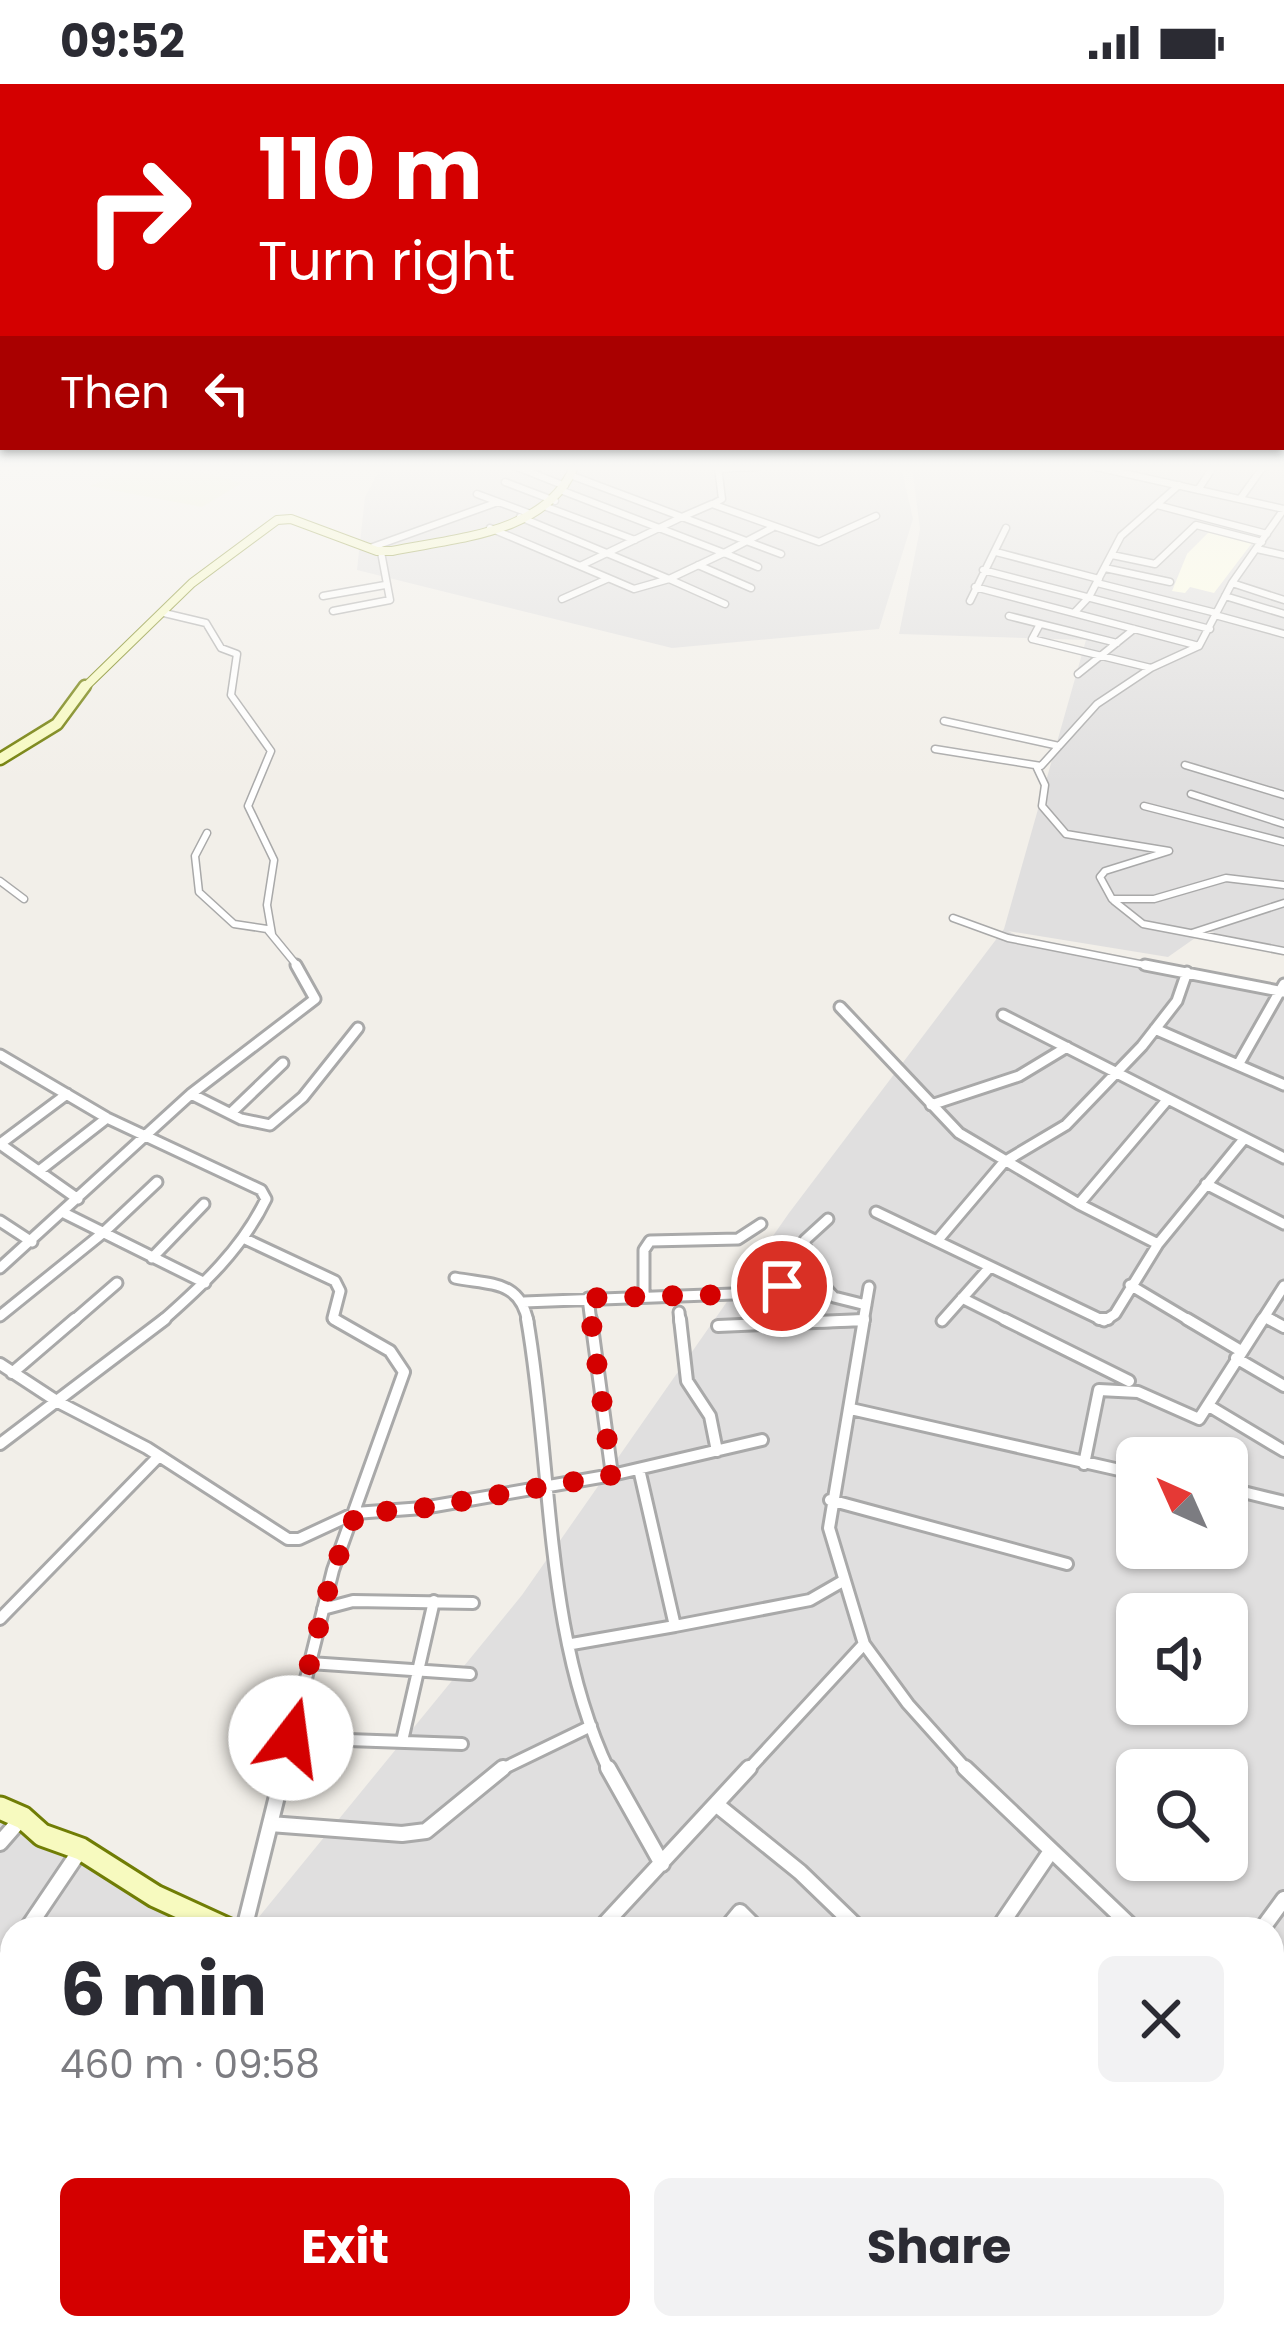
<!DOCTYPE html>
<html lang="en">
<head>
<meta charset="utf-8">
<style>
  :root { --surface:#fff; --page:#f2f2f3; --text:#2b2b33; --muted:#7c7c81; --accent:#d40000 }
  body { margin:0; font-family:Poppins,sans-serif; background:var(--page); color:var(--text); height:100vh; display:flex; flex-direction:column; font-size:45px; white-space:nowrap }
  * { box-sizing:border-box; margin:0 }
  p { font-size:39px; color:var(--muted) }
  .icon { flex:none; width:66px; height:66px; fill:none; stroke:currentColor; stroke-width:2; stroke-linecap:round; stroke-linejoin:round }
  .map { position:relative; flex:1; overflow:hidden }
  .side { position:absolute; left:0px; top:1833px; width:1284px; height:423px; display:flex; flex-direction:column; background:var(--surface); border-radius:36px 36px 0 0; box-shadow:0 3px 9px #0004 }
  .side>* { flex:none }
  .guide { position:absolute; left:0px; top:0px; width:1284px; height:366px; box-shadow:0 3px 9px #0004; background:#d40000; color:#fff; overflow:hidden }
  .needle { width:78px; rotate:315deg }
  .controls { position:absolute; left:1116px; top:1353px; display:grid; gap:24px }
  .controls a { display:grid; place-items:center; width:132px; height:132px; border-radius:18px; background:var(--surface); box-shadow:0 3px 9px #0004; font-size:60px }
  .pin { position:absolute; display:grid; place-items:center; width:102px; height:102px; color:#fff; margin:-51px; border:6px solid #fff; border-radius:50%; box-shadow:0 3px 12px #0007 }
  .me { position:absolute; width:132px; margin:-66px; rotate:15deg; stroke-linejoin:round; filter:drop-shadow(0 0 9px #0008) }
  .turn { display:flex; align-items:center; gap:42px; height:252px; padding:0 60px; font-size:54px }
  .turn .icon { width:156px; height:156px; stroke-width:2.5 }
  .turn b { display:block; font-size:84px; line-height:102px }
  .then { display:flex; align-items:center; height:114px; padding:0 60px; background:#0003; gap:24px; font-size:45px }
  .round { display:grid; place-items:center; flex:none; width:126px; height:126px; border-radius:18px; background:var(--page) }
  .summary { display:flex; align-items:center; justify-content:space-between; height:204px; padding:0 60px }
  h1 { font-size:72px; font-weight:700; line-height:90px }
  .button { display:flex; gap:24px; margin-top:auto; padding:24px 60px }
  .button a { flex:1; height:138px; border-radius:18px; background:var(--accent); color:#fff; font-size:48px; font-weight:700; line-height:138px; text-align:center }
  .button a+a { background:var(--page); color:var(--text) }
  .status { display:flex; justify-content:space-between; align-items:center; height:84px; padding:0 60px; background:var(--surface); direction:ltr }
  .status svg { height:33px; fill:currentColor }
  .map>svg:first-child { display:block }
  .residential { fill:#e0dfdf; fill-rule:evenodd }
  .education { fill:#ffffe5 }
  .farmland { fill:#eef0d5 }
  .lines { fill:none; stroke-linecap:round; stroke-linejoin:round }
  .street-far3-casing { stroke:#a9a9a9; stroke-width:9 }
  .street-far2-casing { stroke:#a9a9a9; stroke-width:15 }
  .street-far1-casing { stroke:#a9a9a9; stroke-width:16 }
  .street-casing { stroke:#a9a9a9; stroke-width:20 }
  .secondary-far2-casing { stroke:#707d05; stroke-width:10 }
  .secondary-far1-casing { stroke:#707d05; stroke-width:15 }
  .secondary-casing { stroke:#707d05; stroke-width:27 }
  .street-far3 { stroke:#fff; stroke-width:6 }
  .street-far2 { stroke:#fff; stroke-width:9 }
  .street-far1 { stroke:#fff; stroke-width:10 }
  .street { stroke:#fff; stroke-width:14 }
  .secondary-far2 { stroke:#f7fabf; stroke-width:8 }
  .secondary-far1 { stroke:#f7fabf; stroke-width:10 }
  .secondary { stroke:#f7fabf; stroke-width:21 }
  .route { stroke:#d40000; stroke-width:21; stroke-dasharray:0 37.8 }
</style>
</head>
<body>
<div class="status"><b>09:52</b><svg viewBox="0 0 49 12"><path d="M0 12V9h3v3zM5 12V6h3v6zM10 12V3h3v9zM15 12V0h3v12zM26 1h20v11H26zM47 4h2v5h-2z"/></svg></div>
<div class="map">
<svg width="1284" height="2255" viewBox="0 0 1284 2255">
  <rect width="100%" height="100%" fill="#f2efe9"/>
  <path class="residential" d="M381,383H901L913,435L879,545L672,564L357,486L365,413Z
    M912,383H1284V863L1205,847L1168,873L1008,847L1040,864L1284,907V2255H600L591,2244H1272V1845H249L522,1511L789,1129L1004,845L1086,556L899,550L920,445ZM1137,1374H1227V1464H1137ZM1137,1530H1227V1620H1137ZM1137,1686H1227V1776H1137Z
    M0,1729L155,1812L201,1845H12V2244H582L591,2255H0Z"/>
  <path class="education" d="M1211,446L1252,459L1214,509L1190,503L1185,509L1172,507L1187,470Z"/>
  <path class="farmland" d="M133,383H182L242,399L202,423L90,402Z"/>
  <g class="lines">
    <g class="street-far3-casing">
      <path id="street-far3" d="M517,383L565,402
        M1096,383L1284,425
        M719,385L756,383
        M505,398L555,417
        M1198,406L1213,383
        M477,410L528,429
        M1240,415L1263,383
        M713,420L722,415L718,383
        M1157,421L1267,450
        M544,422L635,456
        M520,433L669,495L724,469L563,407
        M682,433L712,420L819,458L876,432
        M682,433L781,470
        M490,444L580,482L682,433L570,391
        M370,464L498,418
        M1257,465L1284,471
        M996,468L1099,495
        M724,469L772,444
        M724,469L758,483
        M1112,471L1155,480L1196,441L1262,458
        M698,481L751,504
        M580,482L634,505L669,495L725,520
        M1105,484L1170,498
        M983,486L1210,545
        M1097,499L1216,529
        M1232,499L1284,516
        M975,503L1199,562
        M323,512L385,501
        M1225,512L1284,530
        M562,515L607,495
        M970,517L1006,444
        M333,527L390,516L381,468
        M164,529L206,539L221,564L237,570L231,611L271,667L248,722L274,776L267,821L272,850
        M1074,529L1089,513L1121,452L1179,401
        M1215,531L1284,550
        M1009,532L1117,559
        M1040,540L1032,555L1151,584
        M1078,590L1134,545
        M944,637L1059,662
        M935,665L1041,682L1097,620L1151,584L1199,562L1232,499L1284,425
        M1185,681L1284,711
        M1037,684L1045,701L1042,722L1066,750L1169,767L1105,787L1100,793L1112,815H1154L1226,794L1284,801
        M1191,710L1284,740
        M1144,722L1284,758
        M207,749L195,772L199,808L234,840L267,845L299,884
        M0,797L24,815
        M1114,817L1143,840L1284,867
        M953,834L1008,854L1160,884
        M1192,849L1284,819"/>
    </g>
    <g class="street-far2-casing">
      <path id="street-far2" d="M1145,881L1284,908
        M840,923L959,1049L1079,1120
        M1003,931L1284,1074
        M1155,945L1284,1001
        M0,971L107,1034L261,1106L266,1115C242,1165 203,1201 161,1238
        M1238,981L1284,900
        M67,1010L0,1060L78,1115
        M191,1010L241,1035L270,1041L303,1013L358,944
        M1168,1015L1079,1120L1158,1160L1244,1055
        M931,1021L1019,992L1067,963
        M232,1028L283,979
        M39,1087L107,1034
        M1206,1100L1284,1140
        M876,1128L1104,1237L1115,1230L1158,1160
        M64,1129L205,1199
        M828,1135L805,1156L806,1183L834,1213L866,1221
        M0,1137L32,1158
        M243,1154L335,1197L340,1207L333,1234L339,1238
        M937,1157L1004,1078L1066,1041L1142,962L1177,917L1187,888
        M152,1174L204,1120
        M0,1184L191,1010L315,915L296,881
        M455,1194C491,1201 520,1196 528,1238
        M1130,1201L1192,1238
        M644,1212V1166L650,1157L738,1155L761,1140
        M588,1214L591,1238
        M962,1214L1010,1238
        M524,1218L759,1209L782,1202L806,1183
        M679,1228L680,1238
        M0,1232L104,1148L157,1098
        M1266,1233L1275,1238
        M942,1237L990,1183
        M72,1238L117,1199
        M822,1238L864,1236
        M863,1238L869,1203
        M1261,1238L1284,1202"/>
    </g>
    <g class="street-far1-casing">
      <path id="street-far1" d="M527,1235C553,1382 543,1549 609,1687
        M591,1235L612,1391
        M680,1235L687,1297L710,1332L717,1367
        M864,1235L829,1444L864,1560L908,1620L968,1687
        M1004,1235L1129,1297
        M1099,1235H1108
        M1187,1235L1241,1267
        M1269,1235L1284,1243
        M718,1242L864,1236
        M1236,1274L1284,1302
        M0,1280L58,1318L147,1364L288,1455H299L355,1429L423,1424L612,1391L762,1356
        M12,1289L75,1235
        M1209,1322L1284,1367
        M851,1325L1137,1390
        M0,1360L165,1235
        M1084,1380L1099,1306L1138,1308L1199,1335L1263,1235
        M1227,1404L1284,1418
        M830,1416L1067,1480
        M323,1525L353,1517L473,1519
        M0,1535L159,1372
        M675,1542L810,1516L843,1497
        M572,1560L675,1542L639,1385
        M310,1579L470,1590
        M291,1654L462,1660
        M402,1657L434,1517
        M283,1687L333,1486L404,1288L390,1267L334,1235
        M498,1687L591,1642
        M747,1687L864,1560"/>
    </g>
    <g class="street-casing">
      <path id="street" d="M608,1684L662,1780
        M965,1684L1134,1845
        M717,1721L800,1788L859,1845
        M270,1740L402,1750L426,1747L503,1684
        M0,1759L20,1736
        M27,1845L81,1765
        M244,1845L284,1684
        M600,1845L749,1684
        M726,1845L740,1828L757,1845
        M998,1845L1051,1767
        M1262,1845L1284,1815
        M0,1885L12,1867
        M0,1972L12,1981
        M1272,1989L1284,2002
        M296,2244L307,2255
        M90,2255L95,2244
        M547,2255L549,2244
        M693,2255L701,2244
        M961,2255L968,2244
        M1099,2255L1105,2244"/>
    </g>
    <g class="secondary-far2-casing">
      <path id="secondary-far2" d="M83,605L192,499L277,436L291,435L377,467H392C455,454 546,450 574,383"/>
    </g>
    <g class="secondary-far1-casing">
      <path id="secondary-far1" d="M0,675L57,640L85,602"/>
    </g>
    <g class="secondary-casing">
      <path id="secondary" d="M0,1724L23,1734L42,1751L81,1765L155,1812L227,1845
        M592,2244L600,2255"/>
    </g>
    <use href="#street-far3" class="street-far3"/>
    <use href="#street-far2" class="street-far2"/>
    <use href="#street-far1" class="street-far1"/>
    <use href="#street" class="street"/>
    <use href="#secondary-far2" class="secondary-far2"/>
    <use href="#secondary-far1" class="secondary-far1"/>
    <use href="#secondary" class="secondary"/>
  </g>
  <linearGradient id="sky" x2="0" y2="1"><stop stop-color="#8fc0e4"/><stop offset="0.55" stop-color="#f9f8f5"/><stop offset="1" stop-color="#f9f8f5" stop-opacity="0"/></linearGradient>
  <rect width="1284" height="699" fill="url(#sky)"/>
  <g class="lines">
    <path class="route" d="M291,1654L333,1486L356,1430L423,1424L612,1391L588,1214L746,1210L782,1202"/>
  </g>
</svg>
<div class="controls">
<a><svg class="needle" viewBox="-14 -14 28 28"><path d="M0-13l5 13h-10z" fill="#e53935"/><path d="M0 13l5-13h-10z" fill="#7c7c81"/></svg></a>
<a><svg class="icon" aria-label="sound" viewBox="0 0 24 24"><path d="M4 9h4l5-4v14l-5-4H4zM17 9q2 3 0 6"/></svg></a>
<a><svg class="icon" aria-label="search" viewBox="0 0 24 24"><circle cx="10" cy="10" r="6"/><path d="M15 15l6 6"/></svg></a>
</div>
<div class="pin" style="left:782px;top:1202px;background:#d93025"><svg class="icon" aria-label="arrive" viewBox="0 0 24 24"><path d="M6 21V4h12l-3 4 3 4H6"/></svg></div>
<svg class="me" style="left:291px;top:1654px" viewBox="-20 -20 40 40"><circle r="19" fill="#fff"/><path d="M0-13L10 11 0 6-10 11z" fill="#d40000"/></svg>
<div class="guide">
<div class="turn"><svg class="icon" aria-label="right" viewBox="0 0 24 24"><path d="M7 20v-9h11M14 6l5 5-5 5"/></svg><div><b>110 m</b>Turn right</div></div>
<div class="then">Then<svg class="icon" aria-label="left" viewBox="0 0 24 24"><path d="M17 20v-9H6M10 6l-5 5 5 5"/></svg></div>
</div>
<section class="side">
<div class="summary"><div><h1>6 min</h1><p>460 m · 09:58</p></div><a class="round"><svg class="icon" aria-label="close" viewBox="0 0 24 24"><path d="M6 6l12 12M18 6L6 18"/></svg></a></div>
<div class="button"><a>Exit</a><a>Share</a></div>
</section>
</div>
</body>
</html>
